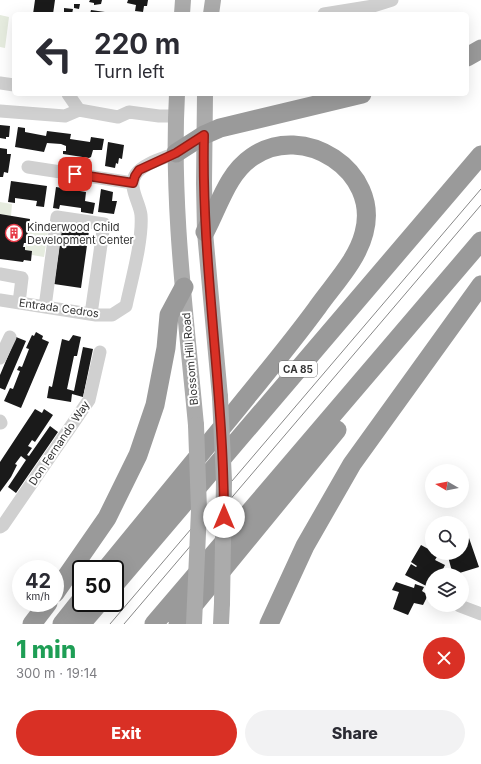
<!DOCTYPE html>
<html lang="en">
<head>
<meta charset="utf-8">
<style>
  :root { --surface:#fff; --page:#f2f2f3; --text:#2b2b33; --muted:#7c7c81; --accent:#d93025 }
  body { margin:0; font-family:Inter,sans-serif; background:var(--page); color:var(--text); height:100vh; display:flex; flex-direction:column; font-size:15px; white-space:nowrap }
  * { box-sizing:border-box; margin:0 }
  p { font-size:13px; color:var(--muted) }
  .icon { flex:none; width:22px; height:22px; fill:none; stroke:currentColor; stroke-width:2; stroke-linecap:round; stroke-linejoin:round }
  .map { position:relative; height:624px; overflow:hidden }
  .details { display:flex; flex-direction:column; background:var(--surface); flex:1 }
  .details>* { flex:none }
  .hud { position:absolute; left:12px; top:12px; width:457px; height:84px; border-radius:6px; box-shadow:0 4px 16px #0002; background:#fff; color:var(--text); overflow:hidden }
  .needle { width:26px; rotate:279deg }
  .controls { position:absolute; left:425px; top:464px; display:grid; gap:8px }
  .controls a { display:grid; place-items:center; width:44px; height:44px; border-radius:50%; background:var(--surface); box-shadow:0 4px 16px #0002; font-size:20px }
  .speed { position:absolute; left:12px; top:560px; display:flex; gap:8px; font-size:20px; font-weight:700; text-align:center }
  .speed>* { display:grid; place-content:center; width:52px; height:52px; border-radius:50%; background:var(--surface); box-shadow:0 4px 16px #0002; line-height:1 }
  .speed small { font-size:10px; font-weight:400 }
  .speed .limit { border:2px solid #111; border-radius:6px; background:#fff; color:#111 }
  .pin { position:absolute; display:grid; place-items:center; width:34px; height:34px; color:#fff; margin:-17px; border-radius:8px; box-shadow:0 2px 6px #0006 }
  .me { position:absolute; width:44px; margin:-22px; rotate:0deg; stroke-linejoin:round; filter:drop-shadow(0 0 3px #0008) }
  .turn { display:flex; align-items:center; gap:14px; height:84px; padding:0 16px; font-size:18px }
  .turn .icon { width:52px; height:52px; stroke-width:2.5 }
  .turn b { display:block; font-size:28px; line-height:34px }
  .round { display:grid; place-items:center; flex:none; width:42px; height:42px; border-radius:21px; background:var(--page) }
  .headline { display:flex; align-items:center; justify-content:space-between; height:68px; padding:0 16px }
  h1 { font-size:24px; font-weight:800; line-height:30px; color:#1e9e55 }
  .primary-button { display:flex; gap:8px; margin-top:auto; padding:8px 16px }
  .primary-button a { flex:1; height:46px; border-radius:24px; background:var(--accent); color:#fff; font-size:16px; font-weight:800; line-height:46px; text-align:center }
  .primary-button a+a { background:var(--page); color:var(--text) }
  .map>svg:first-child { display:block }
  .green { fill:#e6ecdf }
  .building { fill:#1a1a1a }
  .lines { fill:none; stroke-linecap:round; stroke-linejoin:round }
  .minor { stroke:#d0d0d0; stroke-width:13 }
  .major { stroke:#ababab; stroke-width:16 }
  .highway { stroke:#9a9a9a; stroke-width:19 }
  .tram { stroke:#888; stroke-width:1 }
  .major-bridge { stroke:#ababab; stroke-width:16 }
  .route-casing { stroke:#8d1f18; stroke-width:10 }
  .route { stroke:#d93025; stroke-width:7 }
  .labels { text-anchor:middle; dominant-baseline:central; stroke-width:4; stroke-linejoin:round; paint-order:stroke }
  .shield { fill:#fff; stroke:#707070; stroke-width:1 }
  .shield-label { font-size:10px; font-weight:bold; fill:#333 }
  .poi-label { font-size:11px; fill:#333; stroke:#fff; text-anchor:start }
  .street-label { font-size:11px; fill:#333; stroke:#fff }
</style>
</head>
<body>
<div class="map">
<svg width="481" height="624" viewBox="0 0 481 624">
  <rect width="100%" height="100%" fill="#fff"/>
  <path class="green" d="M0,15L9,17L5,48L0,47Z
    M0,202L12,204L11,216L0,214Z
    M29,223L49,226L44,257L32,255V251L25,250Z"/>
  <path class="building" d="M35,0H55L53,14H33Z
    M90,0H102L101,4L94,5V3L89,2Z
    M128,0H148L147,6H144L143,12L135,11L136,5L127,3Z
    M74,4H80L79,9L74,8Z
    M64,8L73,9L72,14L64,13Z
    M91,10L112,13V14H90Z
    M0,125L10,126L9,137H6V139L0,138Z
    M18,127L25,128V132L46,136L47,131L71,134L70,139L90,142L91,137L104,139L102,150H93L91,157L89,158L63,154V151H66V146L61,144L47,143L44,152L15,147Z
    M108,142L124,145L122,159L119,158L118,164L116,163L115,168L105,166Z
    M0,148L7,149V154H11L8,173L4,172L3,177H0Z
    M11,181L47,186L44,207L36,206L37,201L15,198V203L8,202Z
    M56,187L86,192L85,201L95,203L93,214L81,212V208L60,205L59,209L53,208Z
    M101,189L113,192L112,201H117L114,214L98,212Z
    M0,214L30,219L26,243H24L23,247H25V250L32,251L31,261L24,260L23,262L0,259Z
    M63,221L90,224L81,288L54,284Z
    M36,332L43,336L42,339L49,342L21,408L4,401L10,388L13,389L20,371L17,370L19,366L22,367L29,349L26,348L32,335L34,336Z
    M73,335L81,337L77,356H74L67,389L74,391L83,347L93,349L83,397L72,394L71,402L47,398L49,386L52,387L62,339L69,341Z
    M16,337L26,341L5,390L0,388V375Z
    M35,409L42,413L44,409L53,415L35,442L32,440L28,446L32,448L27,455L29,456L50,426L58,432L16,493L8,487L26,460L21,456L15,464L17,465L11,477L0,492V462Z
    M469,538L479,567L453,575L447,553H462V540Z
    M421,545L432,551V553L438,555L435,560L445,565L440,575H432V589L405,575L411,564L416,567L417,566L411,562Z
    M396,582L414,588L415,584L424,587L422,591L428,595L423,605L414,603L408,615L393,609L399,592L392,590Z"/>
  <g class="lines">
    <path class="minor" d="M324,14L373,6L392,0
      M0,83L14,85
      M68,94L79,110
      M0,111L65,116L79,110L118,117L129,112L159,116H176
      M28,167L133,183
      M0,274L22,278L19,303
      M0,300L96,315H112L126,306C131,282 143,240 141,215C140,203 127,186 136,174C144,163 164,158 176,153
      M45,307L57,217L104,224L91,314
      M0,358L10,337
      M0,421L1,423
      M0,527L3,525L89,400L100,352
      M460,606L481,614"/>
    <path class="major" d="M182,14L183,0
      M211,14L213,0
      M177,94C171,204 186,316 196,425
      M205,94L204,183L205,232L220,397
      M221,624L222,603"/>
    <path class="highway" d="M467,57L481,49
      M176,153L204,135L220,128L362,94
      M106,569C148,517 191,466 233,414C261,379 290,345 317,308C333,285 357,261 364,233C381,171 303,121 252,157C227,174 219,206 205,232
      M115,584L481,155
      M55,593L107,518L138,455L155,405L166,348L169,315L184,287
      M32,624L48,603
      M62,624L81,600
      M81,624L99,603
      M154,624L481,241
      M178,624L337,430
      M269,624L305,546L352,464L481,285"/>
    <path class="tram" d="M110,624L481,189
      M124,624L481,205"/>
    <path class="major-bridge" d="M220,397L224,481L222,603
      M194,624L199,510L196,425"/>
  </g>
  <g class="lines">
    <g class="route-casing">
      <path id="route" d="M75,174L133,183L135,176L139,170L176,153L204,135C201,263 224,389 224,517"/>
    </g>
    <use href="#route" class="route"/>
  </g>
  <defs>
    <g id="building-ring" transform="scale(0.9)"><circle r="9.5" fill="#fff" stroke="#e63946" stroke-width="1.5"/><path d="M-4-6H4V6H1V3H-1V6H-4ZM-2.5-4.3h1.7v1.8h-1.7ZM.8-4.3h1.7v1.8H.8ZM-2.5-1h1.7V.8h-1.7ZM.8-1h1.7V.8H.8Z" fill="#e63946"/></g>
  </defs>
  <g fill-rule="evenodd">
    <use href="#building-ring" x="14" y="233"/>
  </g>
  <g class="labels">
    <rect class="shield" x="279" y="361" width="38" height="16" rx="3"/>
    <g class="shield-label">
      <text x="298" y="369">CA 85</text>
    </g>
    <g class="poi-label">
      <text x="27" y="227">Kinderwood Child<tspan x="27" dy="13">Development Center</tspan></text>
    </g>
    <g class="street-label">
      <text transform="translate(59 308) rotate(8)">Entrada Cedros</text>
      <text transform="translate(190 359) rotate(-95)">Blossom Hill Road</text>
      <text transform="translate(59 443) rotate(-56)">Don Fernando Way</text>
    </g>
  </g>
</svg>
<div class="controls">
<a><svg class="needle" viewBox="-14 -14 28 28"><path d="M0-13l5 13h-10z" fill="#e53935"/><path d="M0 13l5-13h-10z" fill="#7c7c81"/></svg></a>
<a><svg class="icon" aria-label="search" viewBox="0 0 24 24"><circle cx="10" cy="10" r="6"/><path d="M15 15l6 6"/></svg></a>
<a><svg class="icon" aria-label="layers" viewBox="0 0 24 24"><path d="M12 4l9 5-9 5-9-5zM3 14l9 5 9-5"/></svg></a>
</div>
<div class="speed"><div>42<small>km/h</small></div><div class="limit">50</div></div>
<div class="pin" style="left:75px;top:174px;background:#d93025"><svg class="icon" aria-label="arrive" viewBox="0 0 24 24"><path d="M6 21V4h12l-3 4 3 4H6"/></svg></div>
<svg class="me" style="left:224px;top:517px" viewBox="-20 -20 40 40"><circle r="19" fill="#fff"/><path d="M0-13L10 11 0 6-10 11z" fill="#d93025"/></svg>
<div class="hud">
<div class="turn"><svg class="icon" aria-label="left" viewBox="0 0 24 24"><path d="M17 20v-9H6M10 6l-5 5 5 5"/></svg><div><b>220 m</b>Turn left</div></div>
</div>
</div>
<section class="details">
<div class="headline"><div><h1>1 min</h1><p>300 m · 19:14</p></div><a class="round" style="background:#d93025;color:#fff"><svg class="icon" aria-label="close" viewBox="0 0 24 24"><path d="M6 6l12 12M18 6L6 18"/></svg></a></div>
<div class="primary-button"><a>Exit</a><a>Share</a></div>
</section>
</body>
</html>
